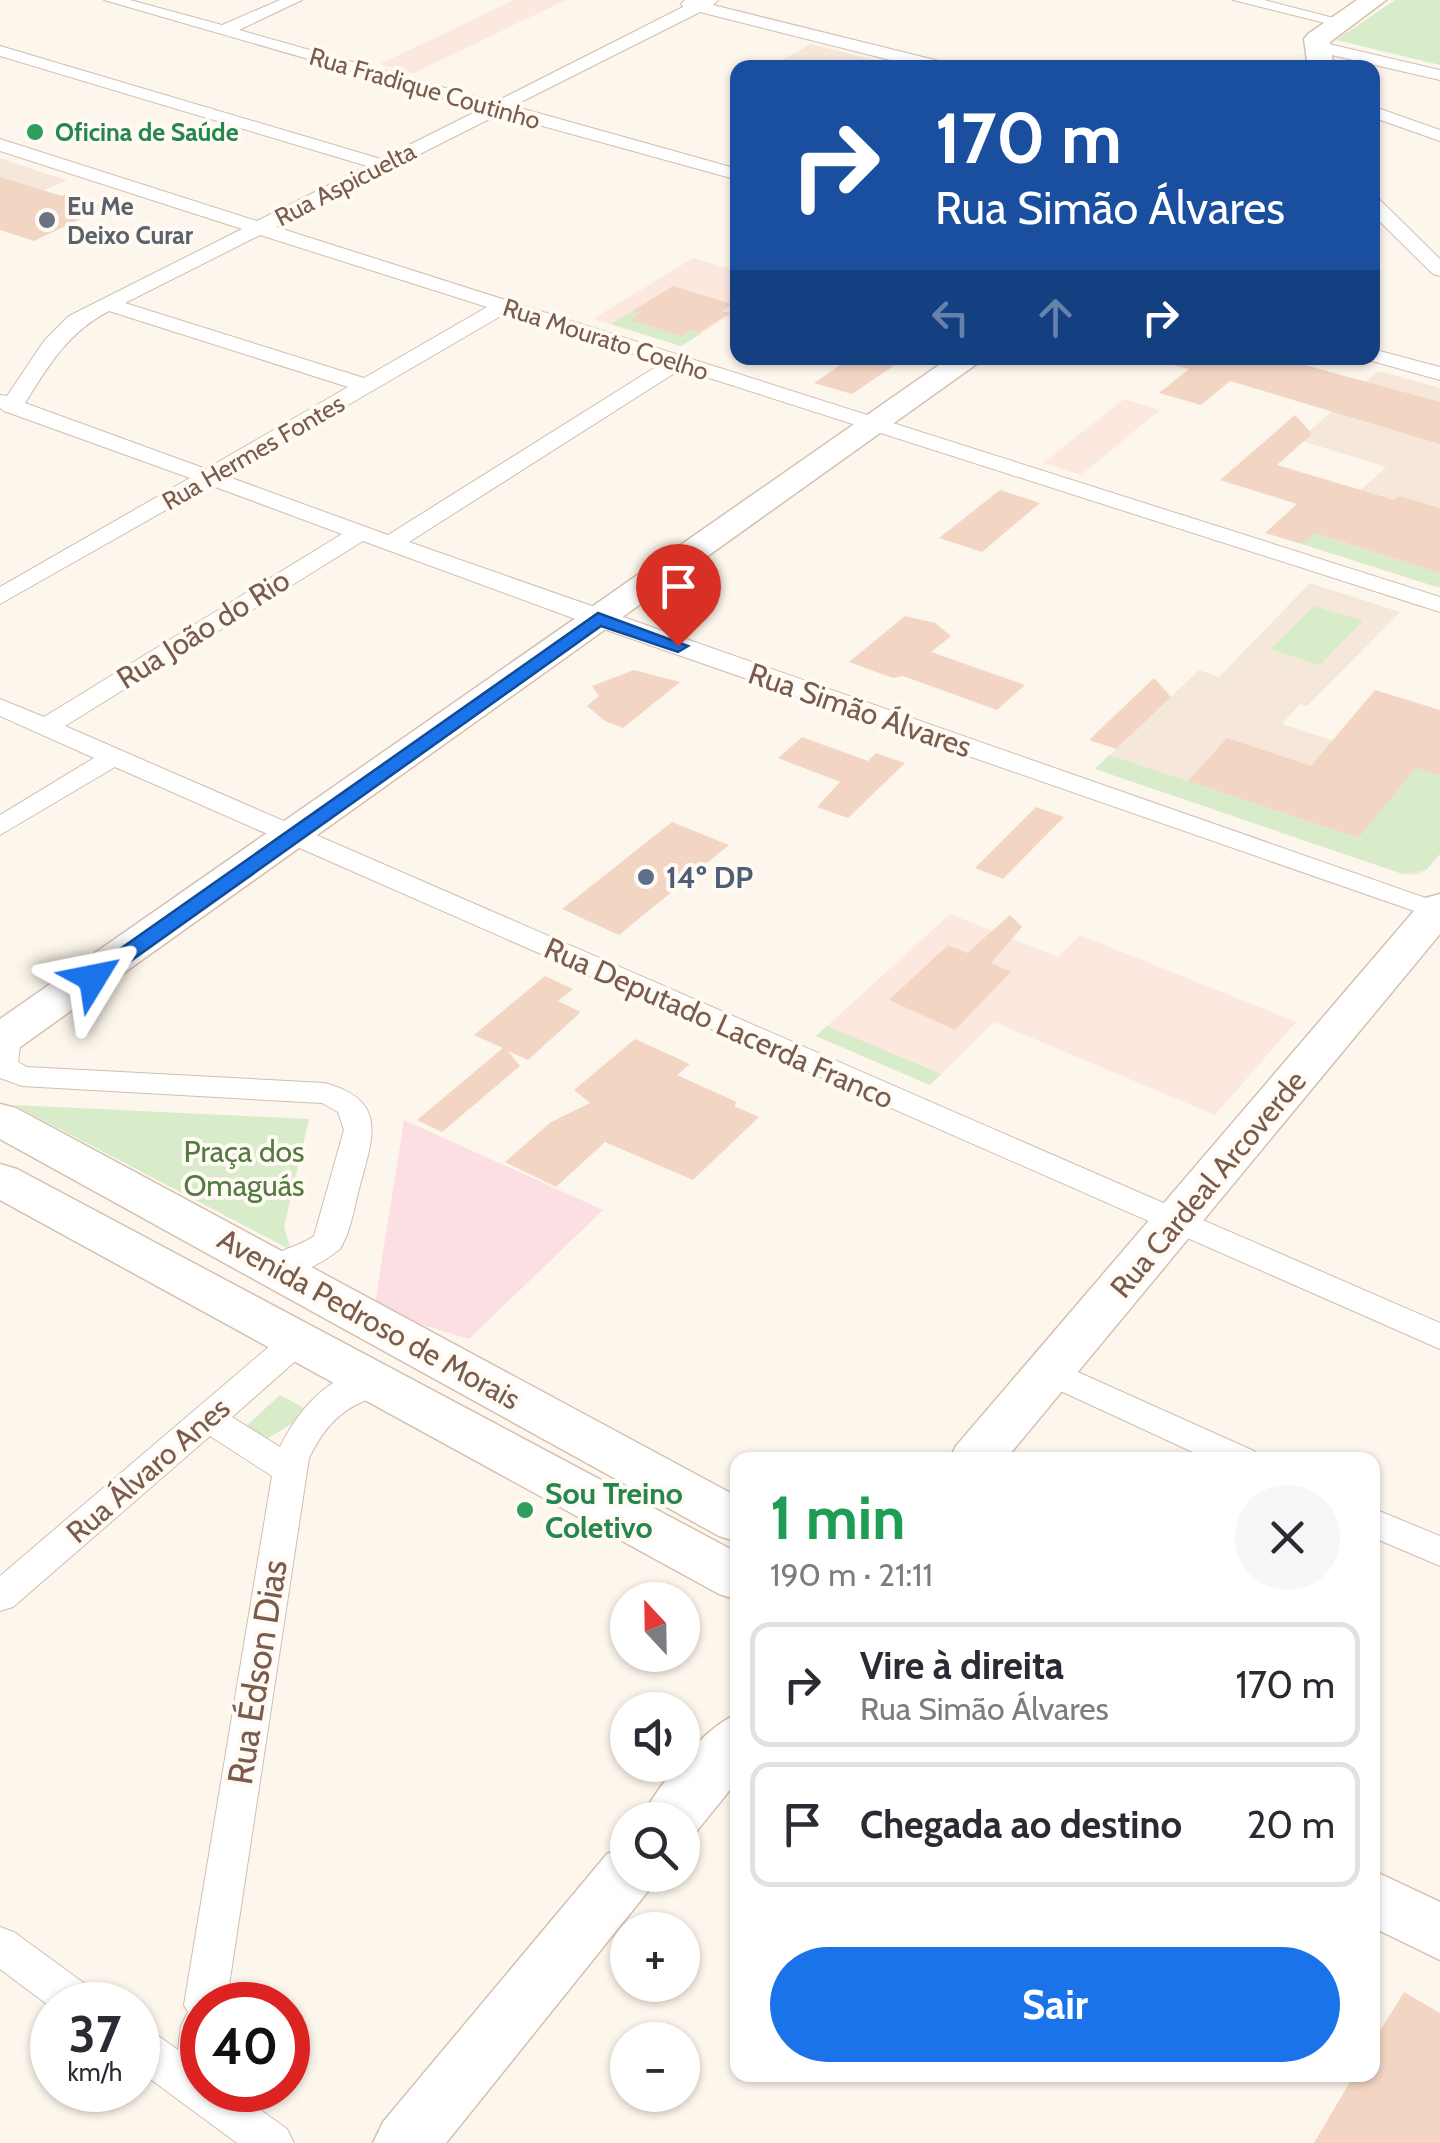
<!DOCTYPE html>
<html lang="pt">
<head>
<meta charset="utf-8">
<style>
  :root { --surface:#fff; --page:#f7f7f7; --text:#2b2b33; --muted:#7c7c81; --line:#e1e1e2; --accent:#1a73e8 }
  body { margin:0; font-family:Cabin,sans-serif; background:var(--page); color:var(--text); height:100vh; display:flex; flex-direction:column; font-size:38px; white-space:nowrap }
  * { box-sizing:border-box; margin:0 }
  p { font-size:32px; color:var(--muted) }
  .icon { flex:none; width:55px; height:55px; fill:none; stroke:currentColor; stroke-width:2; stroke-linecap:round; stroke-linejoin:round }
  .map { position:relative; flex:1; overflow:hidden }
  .details { position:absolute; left:730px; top:1452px; width:650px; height:630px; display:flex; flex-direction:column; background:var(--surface); border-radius:20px; box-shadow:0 2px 8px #0004 }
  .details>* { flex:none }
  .banner { position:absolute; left:730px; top:60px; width:650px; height:305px; border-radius:20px; box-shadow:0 2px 8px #0004; background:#1a4fa0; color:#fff; overflow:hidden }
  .needle { width:65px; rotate:338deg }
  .fabs { position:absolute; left:610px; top:1582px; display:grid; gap:20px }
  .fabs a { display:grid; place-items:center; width:90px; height:90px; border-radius:50%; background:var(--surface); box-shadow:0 2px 8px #0004; font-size:50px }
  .speed { position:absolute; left:30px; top:1982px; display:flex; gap:20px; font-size:50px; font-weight:700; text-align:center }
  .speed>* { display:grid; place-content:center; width:130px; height:130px; border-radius:50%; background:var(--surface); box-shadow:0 2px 8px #0004; line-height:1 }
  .speed small { font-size:25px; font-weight:400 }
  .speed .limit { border:15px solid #d22; background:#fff; color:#111 }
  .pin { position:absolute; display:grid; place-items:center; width:85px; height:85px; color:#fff; margin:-102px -42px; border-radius:50% 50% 50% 0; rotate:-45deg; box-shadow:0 0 10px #0007 }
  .pin .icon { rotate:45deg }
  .me { position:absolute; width:110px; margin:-55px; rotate:55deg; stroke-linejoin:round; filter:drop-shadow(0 0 8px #0008) }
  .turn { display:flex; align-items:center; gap:35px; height:210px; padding:0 40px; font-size:45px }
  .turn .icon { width:130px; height:130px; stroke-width:2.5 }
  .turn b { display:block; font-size:70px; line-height:85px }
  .lanes { display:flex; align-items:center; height:95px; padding:0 40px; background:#0003; justify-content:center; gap:50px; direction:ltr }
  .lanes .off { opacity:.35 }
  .round { display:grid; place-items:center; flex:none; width:105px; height:105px; border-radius:52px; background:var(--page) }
  .summary { display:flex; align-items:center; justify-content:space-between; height:170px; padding:0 40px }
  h1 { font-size:60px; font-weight:700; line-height:75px; color:#1e9e55 }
  .button { display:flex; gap:20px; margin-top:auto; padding:20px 40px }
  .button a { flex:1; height:115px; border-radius:60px; background:var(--accent); color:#fff; font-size:40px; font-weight:700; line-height:115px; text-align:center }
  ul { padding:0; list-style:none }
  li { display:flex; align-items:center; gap:30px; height:125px; margin:0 20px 15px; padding:0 20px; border:5px solid var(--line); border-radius:20px }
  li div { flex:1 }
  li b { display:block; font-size:38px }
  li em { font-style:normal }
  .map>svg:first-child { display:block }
  .residential { fill:#f5e8da }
  .commercial { fill:#fde8e0 }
  .medical { fill:#fbdfe3 }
  .green { fill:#d8ecc9 }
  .building { fill:#f3d5c3 }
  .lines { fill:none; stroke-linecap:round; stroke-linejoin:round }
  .street-casing { stroke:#d1beb0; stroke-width:2 }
  .secondary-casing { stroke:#d6c0b0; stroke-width:3 }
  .street { fill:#fff; fill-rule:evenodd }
  .secondary { fill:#fff; fill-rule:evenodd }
  .route { fill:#1a73e8; stroke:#114b97; stroke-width:2.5 }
  .leisure-dot { fill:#2e9e5b; stroke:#fffaf3; stroke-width:4 }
  .worship-dot { fill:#6b7280; stroke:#fffaf3; stroke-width:4 }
  .service-dot { fill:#5c6f8a; stroke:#fffaf3; stroke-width:4 }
  .labels { text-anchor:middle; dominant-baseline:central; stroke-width:8; stroke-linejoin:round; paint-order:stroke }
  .far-street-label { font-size:25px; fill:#7a5c4d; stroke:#fffaf3 }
  .far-leisure-label { font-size:25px; font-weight:bold; fill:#27864d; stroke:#fffaf3; text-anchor:start }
  .far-worship-label { font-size:25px; font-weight:bold; fill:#5b616d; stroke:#fffaf3; text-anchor:start }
  .street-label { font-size:30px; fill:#7a5c4d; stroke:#fffaf3 }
  .service-label { font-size:30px; font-weight:bold; fill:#4e5e75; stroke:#fffaf3; text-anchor:start }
  .park-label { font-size:30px; fill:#537a41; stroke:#fffaf3 }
  .leisure-label { font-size:30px; font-weight:bold; fill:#27864d; stroke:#fffaf3; text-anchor:start }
  .near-street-label { font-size:35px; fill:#7a5c4d; stroke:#fffaf3 }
</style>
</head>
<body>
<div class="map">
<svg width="1440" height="2143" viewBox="0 0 1440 2143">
  <rect width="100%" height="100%" fill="#fdf6ec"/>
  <path class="residential" d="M811,44L895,65L768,68Z
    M0,158L47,174L67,180L0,210Z
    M1378,371L1440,388V588L1302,544L1386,467L1299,440Z
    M1310,583L1400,612L1307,706L1300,704L1282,724L1440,776V854L1426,870L1416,875L1403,874L1095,769L1199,670L1219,677Z"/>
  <path class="commercial" d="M514,0H566L414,73L380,64Z
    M693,258L737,271V311L681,346L593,319Z
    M1124,399L1160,410L1081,475L1043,463Z
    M950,914L1058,957L1080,935L1296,1022L1215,1115L994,1022L930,1085L816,1036Z"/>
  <path class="medical" d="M404,1120L603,1210L469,1339L374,1310Z"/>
  <path class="green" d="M1395,0H1440V65L1336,40Z
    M632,311L640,313L632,320L681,336L690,330L701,334L681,346L611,324Z
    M1314,533L1440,573V585L1437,587L1302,544Z
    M1314,606L1363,621L1320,665L1270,649Z
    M1109,755L1357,838L1416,768L1440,776V854L1426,870L1403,874L1095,769Z
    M827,1026L941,1074L930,1085L816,1036Z
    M14,1105L309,1119L284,1227L291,1250Z
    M280,1395L311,1412L265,1440L244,1428Z"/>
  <path class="building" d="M0,177L62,196L67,194L106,207L34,241L0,230Z
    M673,286L732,304L722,311L730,313L699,333L690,330L682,336L630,320L640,313L632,311Z
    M851,358H905L852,394L814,383Z
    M1175,358H1279L1440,402V444L1230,381L1201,405L1159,393L1189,369L1174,365Z
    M1295,415L1312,434L1277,465L1394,500L1399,496L1440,508V573L1315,533L1302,544L1265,533L1297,504L1220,480Z
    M1000,490L1040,503L982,552L939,538Z
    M905,616L935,623L951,636L931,652L1025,685L997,710L903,676L893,678L849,662Z
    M634,670L680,682L623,728L605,721L587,706L599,696L592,686Z
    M1154,678L1171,697L1116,749L1089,740Z
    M1375,690L1440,710V776L1416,768L1358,838L1188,781L1227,738L1311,766Z
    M802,737L868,761L876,753L905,763L848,818L817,807L840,782L778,758Z
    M1036,807L1064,817L1003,879L975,868Z
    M672,822L729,845L619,935L562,909Z
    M1010,915L1022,927L991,963L1011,972L955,1030L889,1000L948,945L967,953Z
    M545,976L573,989L558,1001L581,1012L528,1060L508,1051L520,1066L442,1132L417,1120L503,1048L474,1035Z
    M635,1039L690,1064L677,1075L737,1102L734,1106L759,1117L693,1180L605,1142L556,1187L505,1162L551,1122L590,1103L574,1090Z
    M1404,1992L1440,2013V2143H1314L1354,2075H1372V2044Z"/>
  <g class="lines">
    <g class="street-casing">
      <path id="street" d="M104,0H130L222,25L280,0H302L239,30L495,102L683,7L681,4L685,0H718L713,5L951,64L953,68H922L700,12L513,106L738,169V180L499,114L276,227L1440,597V612L681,369L409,542L1440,903V920L589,624L363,541L65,726L1440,1323V1349L115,767L0,835V815L94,758L0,716V699L44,717L342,534L210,485L0,604V587L190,478L4,411L0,408V395L7,396L44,341L69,316L242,229L0,151V139L257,221L367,166L0,56V46L381,159L481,109ZM260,235L487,307L364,378L125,303ZM109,311L348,387L206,469L25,403C49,365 68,332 109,311ZM506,313L662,363L388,535L226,476Z
        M1233,0H1264L1349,22L1341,27Z
        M1316,41L1440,70V80L1310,50V42Z
        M1372,106L1440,130V141L1372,117Z
        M1372,197L1379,199L1440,259V276L1433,274L1372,214Z
        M1372,349L1440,367V380L1365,359L1372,358Z
        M6,1029L16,1031L21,1038L18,1062L27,1067L325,1083C390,1101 372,1139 359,1189C354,1208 351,1231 340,1249C321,1264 288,1283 264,1276L259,1268C269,1251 298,1248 314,1236L344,1130L338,1112L322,1103L22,1086L0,1078V1030Z
        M296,1330L308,1334L313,1342L308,1350L232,1417L280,1447C299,1408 339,1359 389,1374L394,1383L389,1392C348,1404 328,1419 309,1458L226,2005H202V2090H233L287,2129L294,2143H237L138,2070V2027L153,2032L178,2050L181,2026L188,2012L184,2005L272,1476L210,1436L13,1607L0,1611V1576L284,1334Z
        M1051,1360L1254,1451L1259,1460H1210L1039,1381L1034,1372L1039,1363Z
        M1372,1508L1440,1536V1566L1372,1537Z
        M0,1927L14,1932L96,1992L102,2005L52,2008L0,1969Z"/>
    </g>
    <g class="secondary-casing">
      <path id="secondary" d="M1357,0H1386L1330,42L1334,68H1308L1304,39L1308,34Z
        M949,358H985L16,1050L0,1054V1019Z
        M1440,894V934L1005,1460H949L956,1446L1425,898Z
        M0,1104L16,1108L738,1497V1542L719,1536L0,1139Z
        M0,1164L17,1169L738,1553V1600L719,1594L0,1200Z
        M738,1714V1780L691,1838L682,1841V1820H640C657,1787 704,1726 738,1714Z
        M628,1846V1875H657L649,1890L446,2143H373L383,2122L607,1854Z
        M1372,1870L1440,1902V1960L1372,1927Z"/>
    </g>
    <use href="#street" class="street"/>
    <use href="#secondary" class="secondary"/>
  </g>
  <path class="route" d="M598,613L688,646L678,652L601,626L101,982H86L82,978L86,973Z"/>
  <g class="leisure-dot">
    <circle cx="35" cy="132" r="10"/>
    <circle cx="525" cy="1510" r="10"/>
  </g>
  <circle class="worship-dot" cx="47" cy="220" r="10"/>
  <circle class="service-dot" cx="646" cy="877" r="10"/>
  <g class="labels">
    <g class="far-street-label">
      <text transform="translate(425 88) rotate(16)">Rua Fradique Coutinho</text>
      <text transform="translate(345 184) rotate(-27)">Rua Aspicuelta</text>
      <text transform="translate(606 339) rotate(18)">Rua Mourato Coelho</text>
      <text transform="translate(253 452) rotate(-30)">Rua Hermes Fontes</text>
    </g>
    <g class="far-leisure-label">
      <text x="55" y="132">Oficina de Saúde</text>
    </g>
    <g class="far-worship-label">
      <text x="67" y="206">Eu Me<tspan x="67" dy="29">Deixo Curar</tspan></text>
    </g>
    <g class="street-label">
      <text transform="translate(203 629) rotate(-32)">Rua João do Rio</text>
      <text transform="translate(860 710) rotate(19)">Rua Simão Álvares</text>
      <text transform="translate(719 1023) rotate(24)">Rua Deputado Lacerda Franco</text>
      <text transform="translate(1208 1184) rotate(-50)">Rua Cardeal Arcoverde</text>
      <text transform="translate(369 1319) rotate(29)">Avenida Pedroso de Morais</text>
      <text transform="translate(148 1470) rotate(-41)">Rua Álvaro Anes</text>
    </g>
    <g class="service-label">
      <text x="666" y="877">14º DP</text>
    </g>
    <g class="park-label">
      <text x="244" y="1151">Praça dos<tspan x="244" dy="34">Omaguás</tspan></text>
    </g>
    <g class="leisure-label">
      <text x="545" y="1493">Sou Treino<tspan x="545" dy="34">Coletivo</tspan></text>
    </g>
    <g class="near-street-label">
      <text transform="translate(257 1672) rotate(-81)">Rua Édson Dias</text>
    </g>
  </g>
</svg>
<div class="fabs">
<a><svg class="needle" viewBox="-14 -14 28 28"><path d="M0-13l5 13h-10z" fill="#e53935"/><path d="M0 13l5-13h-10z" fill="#7c7c81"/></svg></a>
<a><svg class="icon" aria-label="sound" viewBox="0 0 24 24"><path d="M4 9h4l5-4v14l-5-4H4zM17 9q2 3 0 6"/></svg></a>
<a><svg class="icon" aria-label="search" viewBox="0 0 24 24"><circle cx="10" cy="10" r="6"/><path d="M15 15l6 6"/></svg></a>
<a>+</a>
<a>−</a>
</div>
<div class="speed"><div>37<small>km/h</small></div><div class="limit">40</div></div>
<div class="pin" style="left:678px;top:646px;background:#d93025"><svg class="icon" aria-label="arrive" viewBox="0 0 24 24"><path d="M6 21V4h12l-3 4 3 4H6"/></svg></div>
<svg class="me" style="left:93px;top:978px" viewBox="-20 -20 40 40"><path d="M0-17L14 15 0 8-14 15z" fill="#1a73e8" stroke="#fff" stroke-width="4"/></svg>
<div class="banner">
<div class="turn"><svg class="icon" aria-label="right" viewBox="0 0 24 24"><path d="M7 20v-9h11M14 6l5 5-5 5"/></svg><div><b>170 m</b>Rua Simão Álvares</div></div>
<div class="lanes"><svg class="icon off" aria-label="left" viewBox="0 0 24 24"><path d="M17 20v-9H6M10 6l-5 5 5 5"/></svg><svg class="icon off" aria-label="ahead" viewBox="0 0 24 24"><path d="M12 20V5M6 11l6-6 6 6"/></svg><svg class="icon" aria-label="right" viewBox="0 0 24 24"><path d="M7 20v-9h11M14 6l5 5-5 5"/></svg></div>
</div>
<section class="details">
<div class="summary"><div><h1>1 min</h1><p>190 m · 21:11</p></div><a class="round"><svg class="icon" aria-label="close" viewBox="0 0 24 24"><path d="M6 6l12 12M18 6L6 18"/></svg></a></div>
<ul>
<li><svg class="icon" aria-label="right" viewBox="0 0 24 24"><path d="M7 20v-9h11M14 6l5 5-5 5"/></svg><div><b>Vire à direita</b><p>Rua Simão Álvares</p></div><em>170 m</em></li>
<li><svg class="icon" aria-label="arrive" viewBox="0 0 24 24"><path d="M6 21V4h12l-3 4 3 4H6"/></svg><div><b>Chegada ao destino</b></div><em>20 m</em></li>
</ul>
<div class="button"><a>Sair</a></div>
</section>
</div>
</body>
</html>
